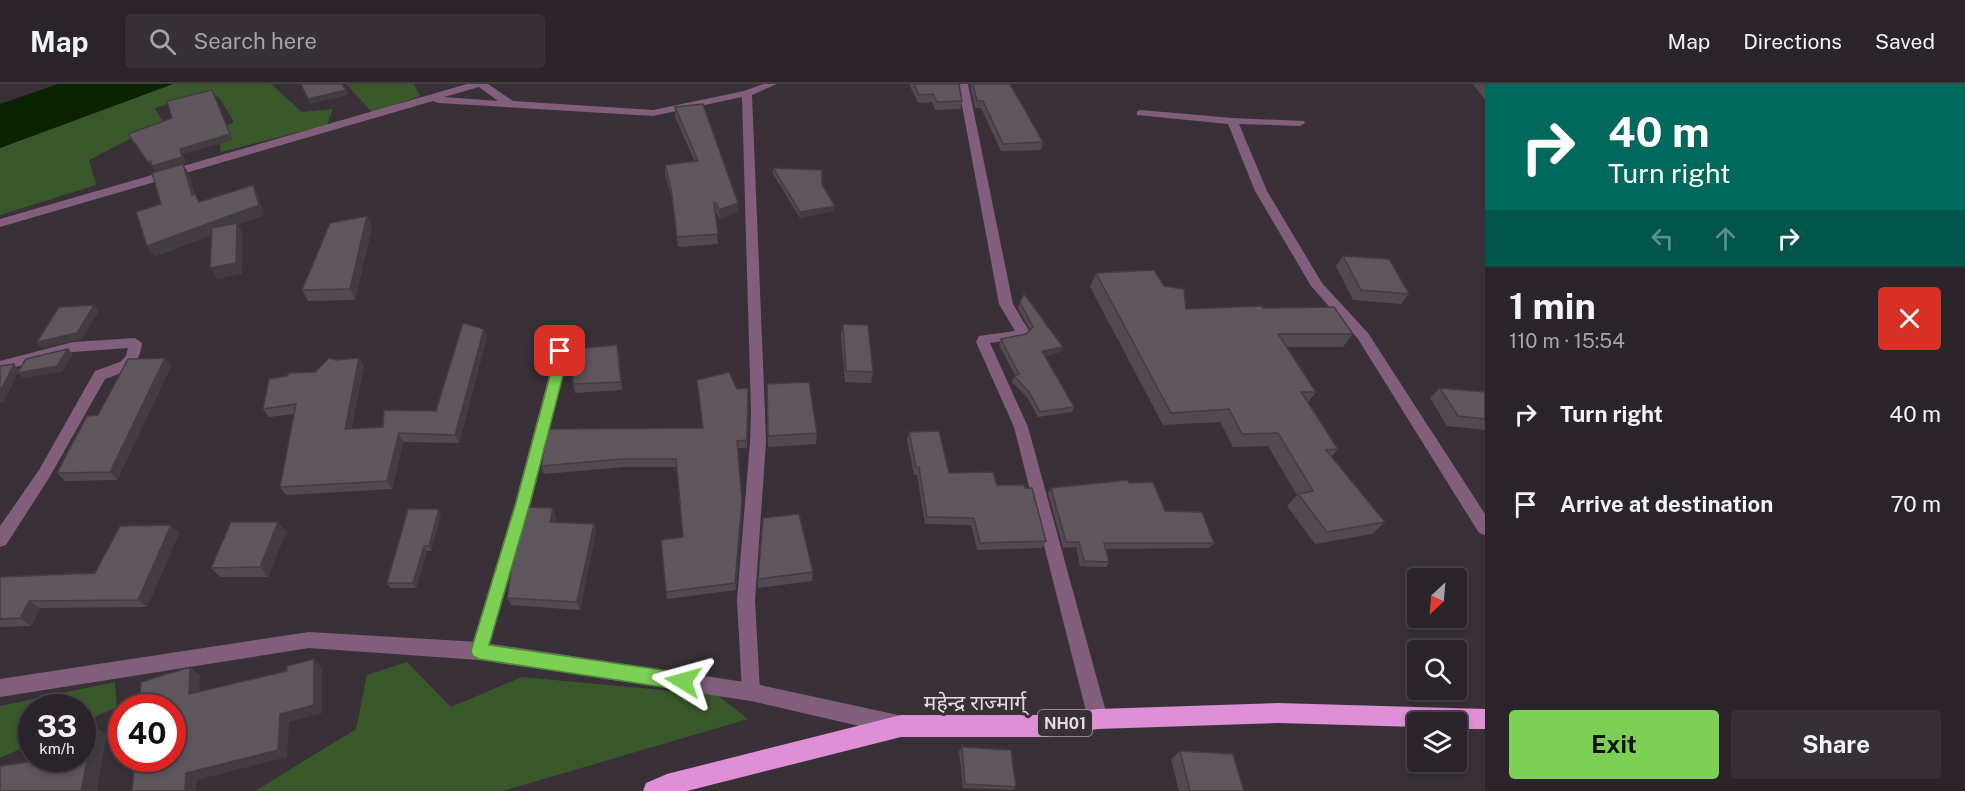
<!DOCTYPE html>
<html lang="en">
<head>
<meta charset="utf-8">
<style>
  :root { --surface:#2a2329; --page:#362f35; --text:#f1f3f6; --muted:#a5a4a8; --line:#464046; --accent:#7cd155 }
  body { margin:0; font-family:"Public Sans","Noto Sans Devanagari",sans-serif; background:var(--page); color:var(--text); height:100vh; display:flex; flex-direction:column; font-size:22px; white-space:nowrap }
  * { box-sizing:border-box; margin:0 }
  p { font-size:20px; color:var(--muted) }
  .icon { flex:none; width:33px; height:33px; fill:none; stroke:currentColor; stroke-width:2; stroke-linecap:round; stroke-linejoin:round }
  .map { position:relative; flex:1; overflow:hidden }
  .panel { display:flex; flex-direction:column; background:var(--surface); width:480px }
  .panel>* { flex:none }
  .hud { background:#00695c; color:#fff; overflow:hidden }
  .needle { width:39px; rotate:206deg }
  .fabs { position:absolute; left:1407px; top:484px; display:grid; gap:12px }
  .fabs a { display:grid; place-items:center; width:60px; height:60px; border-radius:6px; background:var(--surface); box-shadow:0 3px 9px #0003,0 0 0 2px var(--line); font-size:30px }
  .speed { position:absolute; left:18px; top:610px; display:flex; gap:12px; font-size:30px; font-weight:700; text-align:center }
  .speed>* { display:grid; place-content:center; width:78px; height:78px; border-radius:50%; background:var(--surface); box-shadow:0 3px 9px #0003,0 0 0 2px var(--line); line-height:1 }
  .speed small { font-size:15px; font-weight:400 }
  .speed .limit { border:9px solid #d22; background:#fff; color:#111 }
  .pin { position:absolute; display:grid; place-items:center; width:51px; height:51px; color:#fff; margin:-26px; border-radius:12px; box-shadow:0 3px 9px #0006 }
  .me { position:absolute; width:66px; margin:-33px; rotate:278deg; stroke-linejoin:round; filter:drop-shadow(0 0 4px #0008) }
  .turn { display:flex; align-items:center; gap:21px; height:126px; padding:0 24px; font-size:27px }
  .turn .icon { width:78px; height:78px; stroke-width:2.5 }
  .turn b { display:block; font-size:42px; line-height:51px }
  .lanes { display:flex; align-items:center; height:57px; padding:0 24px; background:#0003; justify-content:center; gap:30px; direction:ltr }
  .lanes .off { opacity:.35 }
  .round { display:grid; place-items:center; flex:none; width:63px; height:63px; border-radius:6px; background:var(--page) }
  .head { display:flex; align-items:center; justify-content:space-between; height:102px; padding:0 24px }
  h1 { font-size:36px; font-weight:700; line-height:45px }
  .primary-button { display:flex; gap:12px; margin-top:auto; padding:12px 24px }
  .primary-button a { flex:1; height:69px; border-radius:6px; background:var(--accent); color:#111; font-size:24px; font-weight:700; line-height:69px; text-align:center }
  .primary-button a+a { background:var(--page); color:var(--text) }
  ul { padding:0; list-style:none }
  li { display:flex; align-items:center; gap:18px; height:90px; padding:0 24px }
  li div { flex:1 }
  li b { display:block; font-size:22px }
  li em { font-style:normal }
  header { display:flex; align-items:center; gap:36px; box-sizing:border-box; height:84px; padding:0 30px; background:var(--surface); border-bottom:2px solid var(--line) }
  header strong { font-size:28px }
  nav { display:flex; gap:33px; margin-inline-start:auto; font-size:21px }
  .search { width:420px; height:54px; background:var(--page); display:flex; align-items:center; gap:15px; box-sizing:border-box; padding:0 21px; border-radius:6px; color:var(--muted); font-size:22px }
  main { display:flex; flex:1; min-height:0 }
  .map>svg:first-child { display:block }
  .green { fill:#38582a }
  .water { fill:#0b2201 }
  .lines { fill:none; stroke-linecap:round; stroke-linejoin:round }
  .minor { fill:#825e7d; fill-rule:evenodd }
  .tertiary { fill:#825e7d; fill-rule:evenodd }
  .trunk { fill:#de8fd6; fill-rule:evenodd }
  .wall { fill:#524950 }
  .shaded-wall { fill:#423c41 }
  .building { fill:#5f555d; stroke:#423c41; stroke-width:1.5 }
  .route { fill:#7cd155; stroke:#518837; stroke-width:1.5 }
  .labels { text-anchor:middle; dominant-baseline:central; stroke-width:6; stroke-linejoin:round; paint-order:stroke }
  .shield { fill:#382f37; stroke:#afa8ae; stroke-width:1.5 }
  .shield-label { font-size:16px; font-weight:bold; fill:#e2dce1 }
  .near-street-label { font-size:21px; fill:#e2dce1; stroke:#382f37 }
</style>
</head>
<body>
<header>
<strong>Map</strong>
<div class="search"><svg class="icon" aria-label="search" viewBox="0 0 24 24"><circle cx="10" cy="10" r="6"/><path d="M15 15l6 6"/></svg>Search here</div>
<nav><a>Map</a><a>Directions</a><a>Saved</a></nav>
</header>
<main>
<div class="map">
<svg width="1485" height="707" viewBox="0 0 1485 707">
  <rect width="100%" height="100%" fill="#382f37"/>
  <path class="green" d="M173,0H271L302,28L333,25L327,41L221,68L217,46L234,38L219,13L203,8L155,24L163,38L89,76L96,101L0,131V64Z
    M346,0H414L420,12L373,29Z
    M407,578L451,623L522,593L717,611L748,635L503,707H255L356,645L367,591Z
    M115,598L117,623L83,638L82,624H32L31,660L0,674V622Z"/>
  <path class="water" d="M58,0H173L0,64V20Z"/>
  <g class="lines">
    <path class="minor" d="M467,0H488L513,17L653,26L744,7L763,0H777L752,11L765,329L766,358L755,516L760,608L758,614L751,617L744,614L742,608L737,516L750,358L751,329L742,13L653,32L438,19L433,17L0,143V135ZM479,3L498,17L444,13Z
      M958,0H968L1013,220L1029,247L1024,254L990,259L1028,343L1108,635L1105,642L1098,644L1091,642L1088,635L1014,343L976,258L979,252L1015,247L999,220Z
      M1141,26L1232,34L1304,37L1305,39L1300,42L1239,40L1267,107L1322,199L1368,249L1485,430V451L1479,449L1358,255L1311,202L1255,107L1228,40L1137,31V27Z
      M562,245L569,250L565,284L531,419L488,567L485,573L479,576L473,573L470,567L515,419L551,284L555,250Z
      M135,254L142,259C140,282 125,288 105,295L49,394L6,461L0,463V442L39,386L95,287L120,278L126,272L128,264L73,268L0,287V277L73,258Z"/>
    <path class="tertiary" d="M309,548L479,558L751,599L898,631L905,634L908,641L905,648L898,651L751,617L479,576L309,564L0,613V595Z"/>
    <path class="trunk" d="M1278,619L1485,625V645H1456V639H1418V643L1278,639L1098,645L1045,653H901L687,707H643L646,699L667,690L901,631H1045L1098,625Z"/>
  </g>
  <path class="wall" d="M909,0H959L962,17L960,25L935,26L932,18L918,19Z
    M970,0H1010L1043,58L1041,66L1001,67L981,24H975Z
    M1473,0H1485V16Z
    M675,23L738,128L720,135L716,128H715L718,160L678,163L672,114L665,90V81L695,78L675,33Z
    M773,84L822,101L835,122L834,127L800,134L773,90Z
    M367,132L372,143L355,216L308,217L302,206Z
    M1343,172L1409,210L1401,220L1353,216L1336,182Z
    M1096,189L1164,202L1186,225L1263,224L1353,250L1343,263H1286L1316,308L1308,318L1338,365L1332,372L1385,438L1372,450L1315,460L1287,422L1297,411L1268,362L1233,363L1220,338L1163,341L1090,203Z
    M1020,218L1063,263L1060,268L1045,272L1074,323L1072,328L1038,333L1027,313L1012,298L1015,291L999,261L1001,255L1026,250L1030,246L1018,224Z
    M843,240L873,288L871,299L845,298L841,251Z
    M484,245L487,253L459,359L403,358L392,405L286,411L280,403L295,330L269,333L263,325L315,288L364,282L351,345L383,343L436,327Z
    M619,269L622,306L575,309L573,300Z
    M165,274L171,282L117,396L65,397L57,389L98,331Z
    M697,296L737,305L748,304L747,364H737L742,424L736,506L667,515L666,508L683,453L677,383H625L544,390L541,382L703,344Z
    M767,300L817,349L816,360L768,363Z
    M1440,304L1485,308V346L1447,342L1430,314Z
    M909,348L949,389L997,401L1046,457L1042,464L977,466L971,441L925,440L917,391H914L907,355Z
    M1129,399L1165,427L1214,459L1209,464L1106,465L1109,478L1106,483L1080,482L1076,463L1063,464L1048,409L1051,404Z
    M441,430L431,467H427L416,504H390L387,499Z
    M556,433L555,438L594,440L596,448L580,526L511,521L507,514Z
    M278,438L286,448L268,493H220L211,484Z
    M171,441L179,449L147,523L40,524L31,542L0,543V493L95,489Z
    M813,488L812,497L758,504V495Z
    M962,663L1016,703L1013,706L963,704L959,667Z
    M1180,667L1244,707H1179L1171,675Z"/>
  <path class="shaded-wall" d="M212,6L233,56L183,70L186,79L156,88L148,78L180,65Z
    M346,6L348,11L310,20L308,15Z
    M183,80L189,90L198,121L192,111Z
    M253,101L258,111L265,131L238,141L243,150L242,190L217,195L210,184L237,142L154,173L147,162Z
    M738,119V128L720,135L719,126Z
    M835,122L834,127L800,134V128Z
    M367,132L372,143L355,216L350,205Z
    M94,221L99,227L82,255L42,264L37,258Z
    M484,245L487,253L459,359L455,351Z
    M1063,263L1060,268L1040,273L1042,267Z
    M68,265L73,270L62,288L23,294L18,289L4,318L0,319V308L14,280L19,286Z
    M165,274L171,282L117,396L110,388Z
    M359,274L364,282L350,353L345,345Z
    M399,349L403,358L392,405L387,397Z
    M742,417V424L736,506L735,499Z
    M553,424L556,433L553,446L550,438Z
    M439,425L441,430L431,467L429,462Z
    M278,438L286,448L268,493L260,483Z
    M594,440L596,448L580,526L577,518Z
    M171,441L179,449L147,523L138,516Z
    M424,462L427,467L416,504L413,499Z
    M29,517L40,524L31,542L20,534Z
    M314,575L322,584V629L289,638L287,673L197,696L196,707H185L186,689L280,630Z
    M190,583L200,591L199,618L189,610Z
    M94,643L107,650L97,707H81Z"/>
  <path class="building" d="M301,0H342L346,6L308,15Z
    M914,0H959L962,17L937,18L933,10L919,11Z
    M973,0H1010L1043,58L1003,60L983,17H977Z
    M212,6L230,50L180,65L182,73L152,82L151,77L148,78L128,50L172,34L167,17Z
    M703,20L738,119L719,126L716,119H714L718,150L677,153L671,104L665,81L698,77L675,23Z
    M183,80L192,111L195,110L199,118L253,101L259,121L147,162L136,128L161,120L152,89Z
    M773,84L822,86V101L835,122L800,128Z
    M367,132L350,205L302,206L330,139Z
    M237,139L236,179L210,184L212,144Z
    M1343,172L1389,175L1409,210L1361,206Z
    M1154,186L1164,202L1184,205L1186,225L1262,222L1263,224L1334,223L1353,250H1278L1316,308H1301L1338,365L1326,366L1385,438L1327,448L1298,410L1313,407L1278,349L1242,350L1229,325L1171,329L1096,189Z
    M1024,210L1063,263L1042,267L1074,323L1040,328L1029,308L1014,292L1019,290L1001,255L1026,250L1033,243L1020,218Z
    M94,221L77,249L37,258L59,223Z
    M463,239L484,245L455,351L399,349L387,397L280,403L296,320L263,325L269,295L287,292L289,289L315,288L329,274L336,276L359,274L345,345L383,343L384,326L436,327Z
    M843,240L868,241L873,288L846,287Z
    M617,261L621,298L573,300L572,265Z
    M68,265L57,282L17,289L26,275Z
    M165,274L110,388L57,389L87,332L98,331L128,275Z
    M14,280L0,308V282Z
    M729,288L737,305L748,304L747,356L737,357L742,417L735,499L666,508L661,456L683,453L676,375H623L541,382L548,345L703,344L697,296Z
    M809,298L817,349L768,352L767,300Z
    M1440,304L1485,308V335L1458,332Z
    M939,347L949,389L993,388L997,401H1024L1025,404H1032L1046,457L980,459L974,434L927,433L919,383H916L909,348Z
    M1128,396L1129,399L1153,398L1165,427L1202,428L1214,459H1104L1109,478L1084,477L1079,458H1066L1051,404Z
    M527,423L553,424L550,438L594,440L577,518L507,514L512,479Z
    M408,425H439L429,462H424L413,499H387Z
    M799,430L813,488L758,495L763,434Z
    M231,438H278L260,483L211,484Z
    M171,441L138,516L29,517L20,534L0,535V493L95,489L120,442Z
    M314,575V621L280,630L278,666L186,689L185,707H132L135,675H172V624H139L141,598L190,583L189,610L287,587V582Z
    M94,643L81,707H0V682L28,678L32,662V675H82V645Z
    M962,663L1011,666L1016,703L965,700Z
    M1180,667L1233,670L1244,707H1190Z"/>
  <path class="route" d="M560,263L566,267L565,284L530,419L489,561L683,589L689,592L691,597L689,603L683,606L479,575L473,572L471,567L516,419L552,284L554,267Z"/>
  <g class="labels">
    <rect class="shield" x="1038" y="626" width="54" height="26" rx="4.5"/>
    <g class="shield-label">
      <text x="1065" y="639">NH01</text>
    </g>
    <g class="near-street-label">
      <text x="975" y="618">महेन्द्र राज्मार्ग्</text>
    </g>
  </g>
</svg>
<div class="fabs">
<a><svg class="needle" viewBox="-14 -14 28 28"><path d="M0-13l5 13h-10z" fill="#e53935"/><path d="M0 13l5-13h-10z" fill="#a5a4a8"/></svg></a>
<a><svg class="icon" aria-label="search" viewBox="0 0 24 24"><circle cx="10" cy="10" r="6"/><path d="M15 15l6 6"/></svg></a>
<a><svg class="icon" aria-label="layers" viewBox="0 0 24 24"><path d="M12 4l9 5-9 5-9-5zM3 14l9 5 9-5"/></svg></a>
</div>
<div class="speed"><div>33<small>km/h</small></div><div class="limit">40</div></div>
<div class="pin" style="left:560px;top:267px;background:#d93025"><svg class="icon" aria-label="arrive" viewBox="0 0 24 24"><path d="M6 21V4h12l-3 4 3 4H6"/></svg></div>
<svg class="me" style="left:683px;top:597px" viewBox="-20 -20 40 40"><path d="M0-17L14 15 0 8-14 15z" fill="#7cd155" stroke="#fff" stroke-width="4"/></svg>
</div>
<section class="panel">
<div class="hud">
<div class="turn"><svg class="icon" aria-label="right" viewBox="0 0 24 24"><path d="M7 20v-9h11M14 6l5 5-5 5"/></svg><div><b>40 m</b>Turn right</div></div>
<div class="lanes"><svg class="icon off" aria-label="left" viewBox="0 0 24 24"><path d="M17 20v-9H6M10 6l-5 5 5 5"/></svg><svg class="icon off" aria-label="ahead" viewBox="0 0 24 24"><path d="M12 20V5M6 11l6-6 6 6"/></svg><svg class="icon" aria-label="right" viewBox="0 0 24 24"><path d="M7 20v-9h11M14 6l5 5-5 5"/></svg></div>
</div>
<div class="head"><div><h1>1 min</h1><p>110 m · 15:54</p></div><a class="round" style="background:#d93025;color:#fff"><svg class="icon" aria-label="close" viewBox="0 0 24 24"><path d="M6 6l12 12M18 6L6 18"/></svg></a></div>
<ul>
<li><svg class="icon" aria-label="right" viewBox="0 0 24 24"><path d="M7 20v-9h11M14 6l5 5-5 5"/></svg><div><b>Turn right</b></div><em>40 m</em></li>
<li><svg class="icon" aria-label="arrive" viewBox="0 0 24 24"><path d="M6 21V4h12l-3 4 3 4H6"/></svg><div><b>Arrive at destination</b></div><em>70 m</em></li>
</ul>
<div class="primary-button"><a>Exit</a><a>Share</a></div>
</section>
</main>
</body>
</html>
